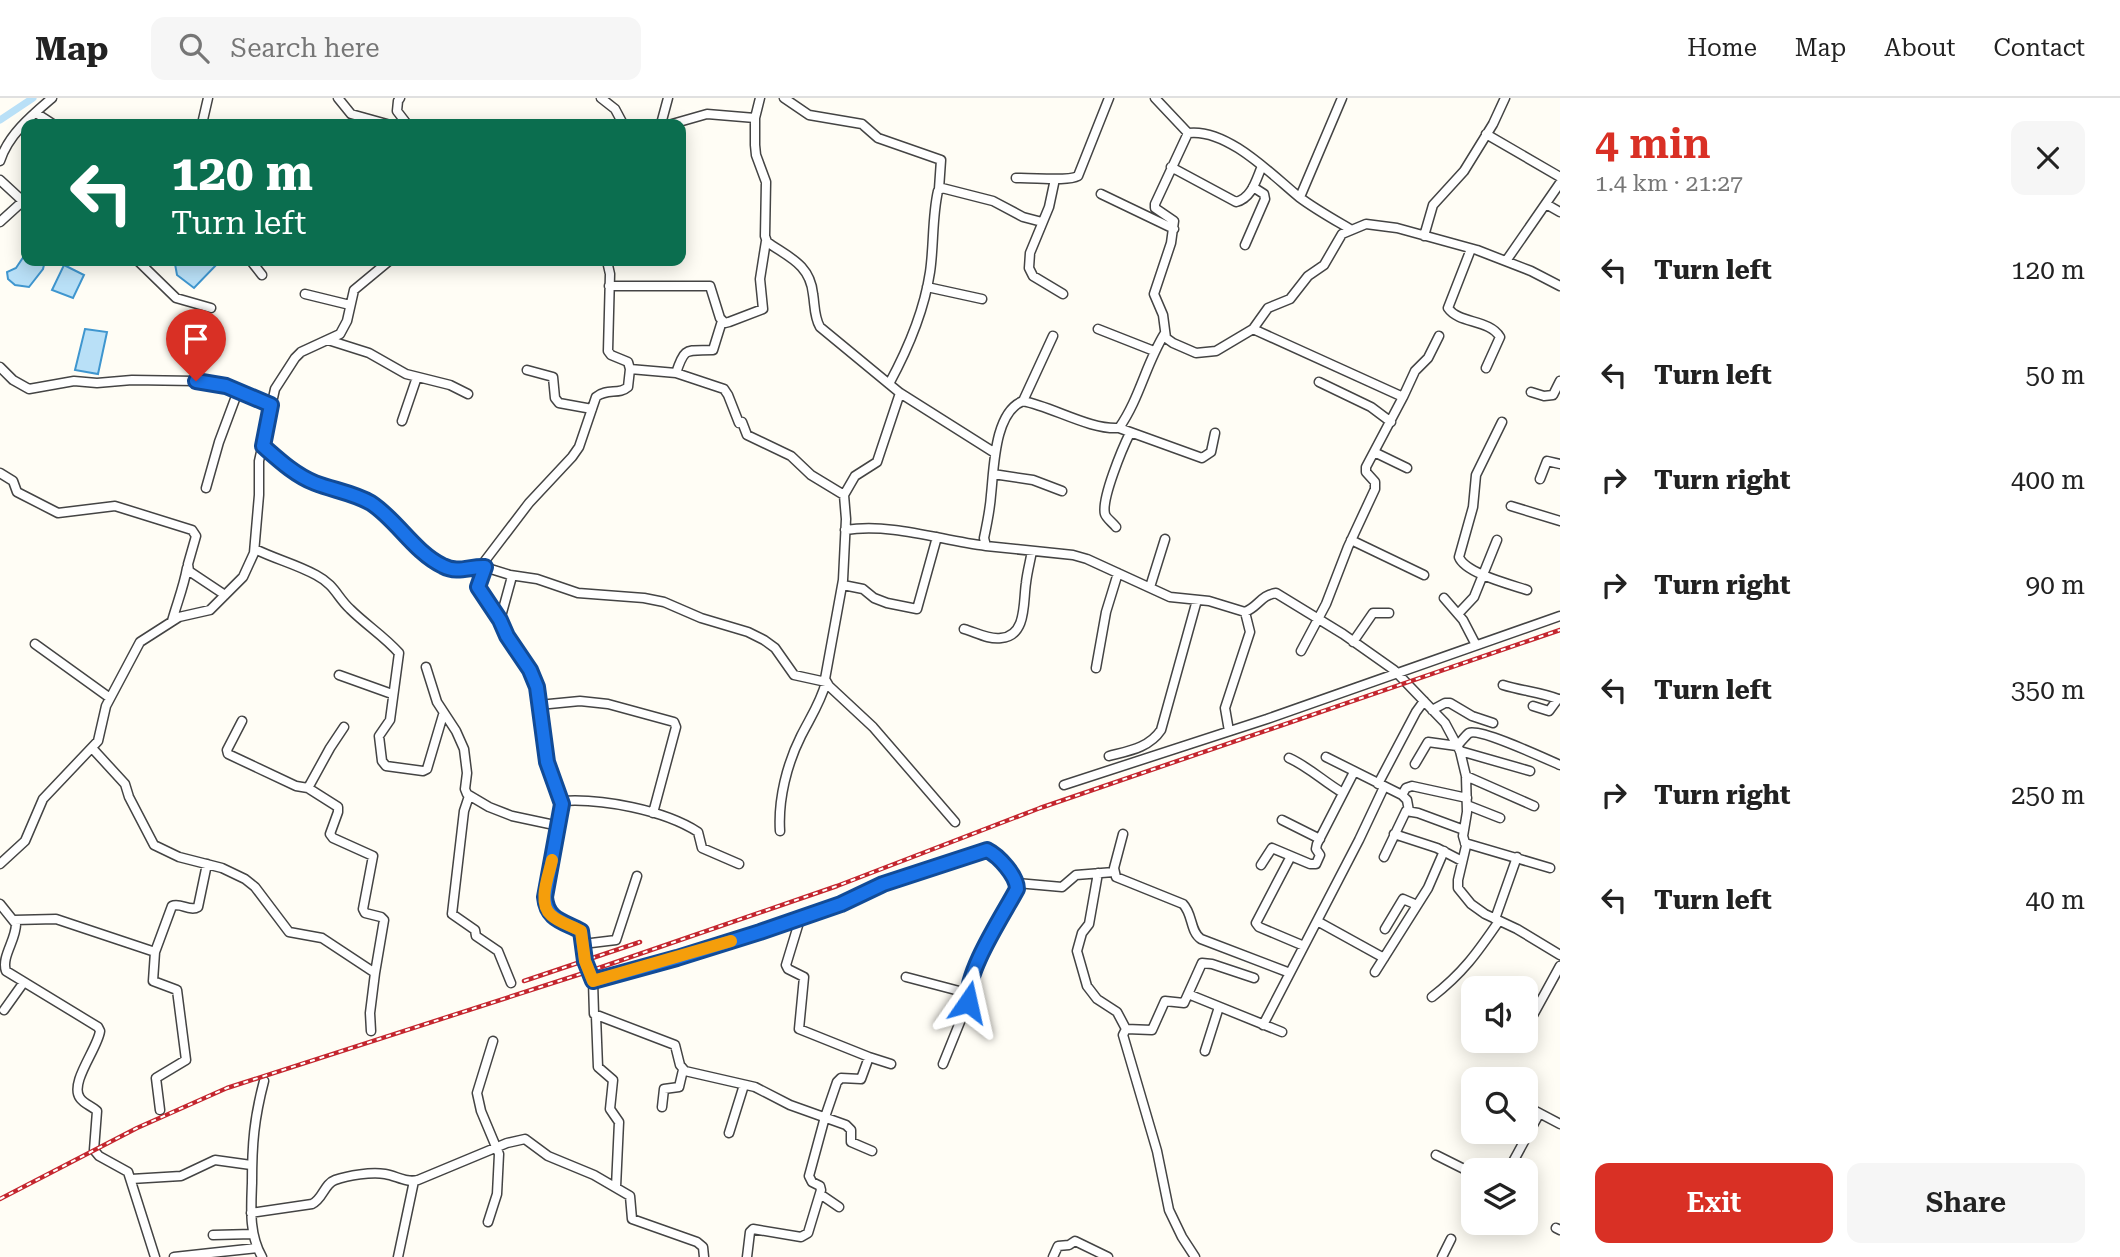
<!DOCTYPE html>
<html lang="en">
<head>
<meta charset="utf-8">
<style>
  :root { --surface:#fff; --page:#f6f6f6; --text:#222; --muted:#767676; --line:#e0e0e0; --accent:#d93025 }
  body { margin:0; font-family:"Roboto Serif",serif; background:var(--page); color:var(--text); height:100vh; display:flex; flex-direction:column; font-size:26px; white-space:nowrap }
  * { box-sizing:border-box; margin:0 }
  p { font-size:23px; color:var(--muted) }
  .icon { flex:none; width:38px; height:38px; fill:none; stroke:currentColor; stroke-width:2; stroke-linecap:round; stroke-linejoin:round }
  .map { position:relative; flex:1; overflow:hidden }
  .drawer { display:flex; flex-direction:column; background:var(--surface); width:560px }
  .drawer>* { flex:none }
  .banner { position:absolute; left:21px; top:21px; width:665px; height:147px; border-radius:14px; box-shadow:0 4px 18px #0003; background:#0b6e4f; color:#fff; overflow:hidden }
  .buttons { position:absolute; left:1461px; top:878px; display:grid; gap:14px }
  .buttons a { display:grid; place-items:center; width:77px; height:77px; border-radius:14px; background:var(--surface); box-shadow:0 4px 18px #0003; font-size:35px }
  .pin { position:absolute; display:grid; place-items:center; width:60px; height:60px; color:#fff; margin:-72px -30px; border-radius:50% 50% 50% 0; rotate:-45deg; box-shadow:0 0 7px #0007 }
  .pin .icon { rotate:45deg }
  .me { position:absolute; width:77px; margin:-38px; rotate:11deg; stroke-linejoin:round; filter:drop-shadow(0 0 5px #0008) }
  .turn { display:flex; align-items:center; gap:24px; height:147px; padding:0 35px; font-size:32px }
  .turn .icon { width:91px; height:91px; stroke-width:2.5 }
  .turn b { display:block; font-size:49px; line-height:60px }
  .round { display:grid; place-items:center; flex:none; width:74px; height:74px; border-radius:14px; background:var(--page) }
  .head { display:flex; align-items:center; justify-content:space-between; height:119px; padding:0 35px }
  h1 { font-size:42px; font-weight:600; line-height:52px; color:var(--accent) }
  .button { display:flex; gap:14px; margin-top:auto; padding:14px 35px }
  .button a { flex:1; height:80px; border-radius:14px; background:var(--accent); color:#fff; font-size:28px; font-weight:600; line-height:80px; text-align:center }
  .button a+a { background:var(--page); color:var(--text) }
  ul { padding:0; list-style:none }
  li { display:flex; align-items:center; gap:21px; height:105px; padding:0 35px }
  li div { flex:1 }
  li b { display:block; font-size:26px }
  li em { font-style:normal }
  header { display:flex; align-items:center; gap:42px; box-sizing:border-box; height:98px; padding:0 35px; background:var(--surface); border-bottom:2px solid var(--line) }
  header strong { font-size:33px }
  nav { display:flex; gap:38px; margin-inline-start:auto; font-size:24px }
  .search { width:490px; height:63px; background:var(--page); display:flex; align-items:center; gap:18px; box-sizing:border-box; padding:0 24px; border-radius:14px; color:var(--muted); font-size:26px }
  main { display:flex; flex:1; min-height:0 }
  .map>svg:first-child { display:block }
  .water { fill:#b9e0f7; stroke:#3f96cf; stroke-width:2 }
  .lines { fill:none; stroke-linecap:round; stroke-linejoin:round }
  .canal { stroke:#b9e0f7; stroke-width:7 }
  .minor-casing { stroke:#444; stroke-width:11 }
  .minor { stroke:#fff; stroke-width:8 }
  .rail-casing { stroke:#c4262e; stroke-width:4.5 }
  .rail { stroke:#fff; stroke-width:2; stroke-dasharray:5; stroke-linecap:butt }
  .route-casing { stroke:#114b97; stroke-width:18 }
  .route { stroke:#1a73e8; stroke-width:12 }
  .slow { stroke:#f59e0b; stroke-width:12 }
</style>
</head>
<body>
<header>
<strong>Map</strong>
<div class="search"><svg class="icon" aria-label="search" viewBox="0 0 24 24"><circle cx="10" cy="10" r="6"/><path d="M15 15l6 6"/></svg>Search here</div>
<nav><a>Home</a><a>Map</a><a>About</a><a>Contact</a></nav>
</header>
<main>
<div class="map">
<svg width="1560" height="1159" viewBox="0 0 1560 1159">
  <rect width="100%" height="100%" fill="#fffdf5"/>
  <path class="water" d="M26,155V163H45L43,171L29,189L15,187L8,181L7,174L16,170Z
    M177,163H220L194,190L177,177L175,166Z
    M64,167L84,177L73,200L52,192Z
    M85,231L107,234L98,276L75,272Z"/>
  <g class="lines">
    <path class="canal" d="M0,22L33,0"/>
    <g class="minor-casing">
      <path id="minor" d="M338,0L351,16L387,26
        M400,0L398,3L397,13L407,26
        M601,0L615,11L623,26
        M760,0L755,20V47L756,57L766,84L765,138L767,144C788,159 810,166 813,196C815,208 814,219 820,229L900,295L995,355
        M784,0L809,17L862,26L878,40L941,62L939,91
        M1155,0L1188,35L1155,106V110L1174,123L1171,145L1154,196L1163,217L1166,240L1173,245L1196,255L1216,253L1253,231L1268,210L1290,201L1308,178L1324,167L1342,136L1366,126L1397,130L1477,152L1531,173L1560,188
        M36,15L53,26
        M202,26L208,0
        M661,26L668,0
        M672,26L707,16L755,20
        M1188,35C1227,30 1271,76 1299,99C1315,111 1333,121 1350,131
        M1486,36L1560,79
        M0,63C8,37 32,17 52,0
        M1171,69L1236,104C1252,100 1256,82 1262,68
        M1016,80C1032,79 1067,84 1078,78L1109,0
        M1055,81L1049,109L1030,155L1029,170L1033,178L1063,196
        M0,82L26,106
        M1101,96L1174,131
        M1300,99L1342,0
        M1546,106L1560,114
        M0,124L22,104
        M1424,138L1433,107L1464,73L1493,26L1505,0
        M1245,147L1265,101L1264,96L1253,89
        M1471,151L1448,210C1459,226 1489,221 1500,239L1486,270
        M138,163L176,200L211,210
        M251,163L262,177
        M1506,163L1560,85
        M609,188H710L720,220L725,225L729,224L763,211L760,181L766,143
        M927,189L982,201
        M305,196L350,207
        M1098,231L1154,253
        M1253,231L1403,299L1366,369V374L1375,384V391L1348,449L1326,506L1301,553
        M1165,235C1146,265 1140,300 1119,330C1090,332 1053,309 1023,303C994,314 994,371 991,397C990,412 987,426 984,440L986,448L1073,457L1087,461L1170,499L1209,503L1245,514C1258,509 1261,497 1276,495L1343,536L1394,572L1445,625L1460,653L1466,678L1467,714L1463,738L1466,748L1458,782V790L1471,806L1485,816L1517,831L1560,857
        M328,242L369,255L406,276L450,287L468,296
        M0,269L13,282L29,291L74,283L97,285L132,282L196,283L226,288L271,307
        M630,271L676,275L724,291L728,297L739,325
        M527,272L553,279L555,300L559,305L592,311
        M676,275C685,248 686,253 713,252L722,223
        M1319,284L1371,309L1391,324
        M889,286C908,251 924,214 930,174C934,147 932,119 938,93L942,90L993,103L1023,119L1042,124
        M1531,294L1544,298L1553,297L1560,283
        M900,295L877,364L855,378L844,397L846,421L843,482L825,581L829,588L873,629L955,724
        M1403,299L1415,273L1428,260L1439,238
        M1023,303L1053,238
        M402,323L417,279
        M742,324L747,337L791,358L811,377L844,397
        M1502,324L1476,377L1473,409L1459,459C1465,475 1509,486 1527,492
        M1119,330L1202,360L1211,354L1215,335
        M263,348L295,374L312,384L367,403L381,412L422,453L444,469L463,472L481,468L510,477L511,482L500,522L507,538L534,579L547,664L562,706L545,799C546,821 564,823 581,833L585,863L593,883L594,916L675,947L680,967L685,973L755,989L790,1007L846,1027L851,1032V1044L872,1053
        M1374,354L1407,370
        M0,375L13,383L17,394L58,415L115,408L192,432L196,438L188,466L189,473L225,497
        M993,376L1033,382L1062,393
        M1540,381L1547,363L1560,366
        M206,390L219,344L238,293
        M1511,408L1560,423
        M1116,429C1113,425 1106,420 1105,416C1101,401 1123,349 1130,335
        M845,432C893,425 939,442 986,448
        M1351,442L1424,477
        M255,451C275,461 296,466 316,477C335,487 337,499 350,511C366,527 384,538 399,555L390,622L379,638L382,663L386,668L423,673L427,671L443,617
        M481,468L529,405L572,359L579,349L596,299C607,290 619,297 628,289L630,271L628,264L611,257L608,253L610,176L607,163
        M485,469L478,489L500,522
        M510,477L537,481L578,495L644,500L664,504L701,520L748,534L764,542L775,550L794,577L826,584C821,604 810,620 801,638C787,666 778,701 780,733
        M843,487L863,491L874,500L887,505L917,511L937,439
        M1150,489L1165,441
        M1444,500L1463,522L1476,547
        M1458,516L1474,499L1497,442
        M172,523C177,505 184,488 187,470
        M964,531C975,534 989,542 1001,540C1027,538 1023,504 1026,485C1027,475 1030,464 1032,453
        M1353,544L1373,515H1389
        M35,546L110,600
        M426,569L437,604L456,633L464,651L467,675L465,691L467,696L489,709L512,718L559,728
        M1096,570L1106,514L1118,475
        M339,577L392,596
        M1503,587C1522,593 1540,594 1558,601
        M539,607L580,603L608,606L674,624L676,629L653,715
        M1533,608L1549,613L1557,602L1560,601
        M1432,612L1445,605H1450L1472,618L1493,625
        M242,623L227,652L228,656L296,688L308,690
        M1229,633L1225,610L1250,534L1245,514
        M92,650L125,686L129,699L154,747L179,759L222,770L245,781L255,789L289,834L322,840L375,875L384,822L381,819L365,815L363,811L373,758L333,740L330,736L338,714V709L308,690L330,650L344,629
        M1460,653L1530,673
        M1109,658C1128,653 1149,650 1161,632L1197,502
        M1326,659L1402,697L1407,702L1409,713
        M1289,660C1309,669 1324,684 1343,695
        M1415,666L1428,644L1457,648C1461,644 1465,638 1469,635C1480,630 1546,661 1560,667
        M1466,678L1534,708
        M1378,686L1416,614L1424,603
        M1064,687L1267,621L1560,518
        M1402,697L1406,690L1412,688L1467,700
        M469,698L464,713L452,816L475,832L476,838L498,853L511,885
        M561,703C601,700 664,712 698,734L702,750L739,766
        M1467,707L1500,720
        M1282,722L1320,741
        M1123,736L1114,770L1116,779L1183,806C1193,816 1190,834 1201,841L1290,875
        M1394,736L1437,750L1462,763
        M1465,745L1550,770
        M1291,758L1256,825L1259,829L1304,848
        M1384,759L1406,713L1418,715L1464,732
        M0,766L25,743L43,701L98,643L106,608L140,544L179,519L210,512L243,479L254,455L259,397V363L275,291L295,260L301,254L340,236L347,223L354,192L389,163
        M1261,767L1272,750L1310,766H1316L1320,757L1316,751L1317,746L1354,674
        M1098,775L1089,826L1082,835L1077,853L1087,888L1097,901L1117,914L1126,931
        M1017,785L1062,789L1076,777L1114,774
        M0,806L16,826C16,842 1,859 6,873L98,929L100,933C98,950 69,985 80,1000C84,1006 92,1008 97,1013L94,1052L99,1058L128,1074L155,1159
        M800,821L786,867L788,871L804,879L799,931L869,959L891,966
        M1495,821L1517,759
        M14,822L56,821L155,854
        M1317,823L1384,860
        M1385,831L1403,801L1417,807
        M583,846L616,842L637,778
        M1375,874L1428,790L1444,753
        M906,879L967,895
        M593,883L740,840L841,806L883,786L987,752C998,758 1017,778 1017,791L970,878L966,909L943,966
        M1188,896L1282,934
        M1432,899C1463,875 1477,855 1499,823
        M4,912L24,884
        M596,918L598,969L613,982L610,1011L619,1024L616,1089
        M1263,927L1359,742L1384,689
        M1526,930L1560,868
        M371,933L370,915L375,875
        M1205,953L1219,909
        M1526,1008L1560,1026
        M662,1009L664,991L679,989L683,972
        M160,1012L156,980L186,962L177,892L153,883L155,854L172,808C180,804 190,814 198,809L207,766
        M729,1035L744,987
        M1436,1057L1474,1076
        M1508,1073L1539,1016
        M131,1081L181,1078L215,1062L251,1067
        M820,1096L839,1109
        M251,1115L312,1106C323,1101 324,1086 335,1082C349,1077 371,1074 385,1076C397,1078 406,1085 418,1082L507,1045L525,1041L548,1058L594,1077L630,1098L632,1121L697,1144L703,1149L704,1159
        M488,1124L497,1096L499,1056L481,1013L477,995L493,943
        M1556,1130L1560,1132
        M213,1137L253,1136
        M174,1159L257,1150
        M262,1159C249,1136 251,1111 252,1085C252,1046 254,1021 264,983
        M398,1159L414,1083
        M747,1159L750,1134L753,1131L801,1139L808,1135L821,1092L820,1088L812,1084L809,1078L825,1019L837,984L841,980L861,981L869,959
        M1053,1159L1058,1148L1069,1147L1075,1143L1108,1159
        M1195,1159L1182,1139L1169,1112L1157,1053L1123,937L1126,931L1152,932L1165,903L1184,905L1202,865L1212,866L1254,880
        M1442,1159L1451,1141"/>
    </g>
    <use href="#minor" class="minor"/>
    <g class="rail-casing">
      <path id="rail" d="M524,883L640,844
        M0,1101L137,1030L227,990L590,873L837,788L1040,710L1560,532"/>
    </g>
    <use href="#rail" class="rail"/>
  </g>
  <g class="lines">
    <g class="route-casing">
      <path id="route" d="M196,283L226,288L271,307L263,348C279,362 295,377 315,385C333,392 354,395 371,405C397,422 414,454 443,468C458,476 470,468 485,469L478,489L500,522L507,538L530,572L537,589L547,664L562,706L545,799C547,822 563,823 581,833L585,863L593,883L677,860L760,834L841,806L883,786L987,752C999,758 1017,778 1017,791C1002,819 965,874 968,904"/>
    </g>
    <use href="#route" class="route"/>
    <path class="slow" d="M552,762C549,777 537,805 551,817C558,824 572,828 581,833L585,863L593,883L731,843"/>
  </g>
</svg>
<div class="buttons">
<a><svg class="icon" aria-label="sound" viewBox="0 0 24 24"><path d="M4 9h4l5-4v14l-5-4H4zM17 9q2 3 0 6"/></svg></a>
<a><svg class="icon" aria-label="search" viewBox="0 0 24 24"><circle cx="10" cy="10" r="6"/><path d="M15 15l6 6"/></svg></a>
<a><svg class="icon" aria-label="layers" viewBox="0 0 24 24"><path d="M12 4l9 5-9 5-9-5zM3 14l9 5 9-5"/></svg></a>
</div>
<div class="pin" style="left:196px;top:283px;background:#d93025"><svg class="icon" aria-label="arrive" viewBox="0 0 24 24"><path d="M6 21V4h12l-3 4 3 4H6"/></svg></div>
<svg class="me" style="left:968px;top:904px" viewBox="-20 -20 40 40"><path d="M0-17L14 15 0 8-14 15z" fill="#1a73e8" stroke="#fff" stroke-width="4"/></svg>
<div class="banner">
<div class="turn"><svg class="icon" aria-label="left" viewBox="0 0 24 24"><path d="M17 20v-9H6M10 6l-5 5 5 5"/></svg><div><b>120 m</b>Turn left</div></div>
</div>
</div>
<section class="drawer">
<div class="head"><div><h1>4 min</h1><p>1.4 km · 21:27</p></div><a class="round"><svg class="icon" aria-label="close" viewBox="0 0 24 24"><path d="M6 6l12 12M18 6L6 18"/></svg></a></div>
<ul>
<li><svg class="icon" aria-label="left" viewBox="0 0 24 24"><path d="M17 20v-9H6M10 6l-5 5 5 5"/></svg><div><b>Turn left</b></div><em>120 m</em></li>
<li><svg class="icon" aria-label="left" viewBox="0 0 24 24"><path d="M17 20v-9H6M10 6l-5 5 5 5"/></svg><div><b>Turn left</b></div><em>50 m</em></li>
<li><svg class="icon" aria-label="right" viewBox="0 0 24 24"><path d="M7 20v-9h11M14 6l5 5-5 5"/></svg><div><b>Turn right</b></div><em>400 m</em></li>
<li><svg class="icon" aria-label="right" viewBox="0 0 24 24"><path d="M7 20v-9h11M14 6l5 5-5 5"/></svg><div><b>Turn right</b></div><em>90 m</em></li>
<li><svg class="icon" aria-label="left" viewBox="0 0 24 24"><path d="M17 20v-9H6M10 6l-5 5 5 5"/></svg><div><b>Turn left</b></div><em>350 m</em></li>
<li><svg class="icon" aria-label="right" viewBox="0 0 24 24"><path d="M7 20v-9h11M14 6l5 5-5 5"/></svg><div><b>Turn right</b></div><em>250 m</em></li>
<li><svg class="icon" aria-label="left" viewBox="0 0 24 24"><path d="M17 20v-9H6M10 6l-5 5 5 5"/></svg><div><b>Turn left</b></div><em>40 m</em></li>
</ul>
<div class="button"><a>Exit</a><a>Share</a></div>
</section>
</main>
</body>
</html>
